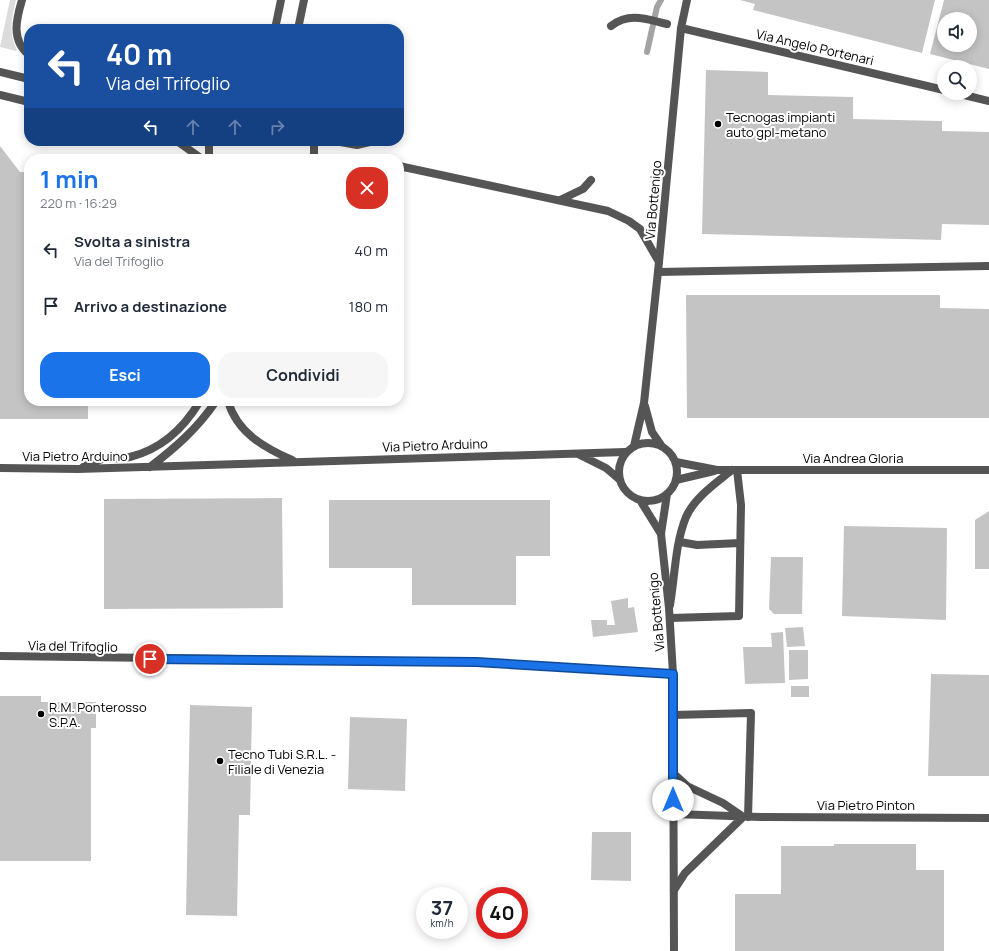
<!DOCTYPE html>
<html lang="it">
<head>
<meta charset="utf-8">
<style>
  :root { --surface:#fff; --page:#f6f6f7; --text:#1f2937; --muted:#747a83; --accent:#1a73e8 }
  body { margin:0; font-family:Manrope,sans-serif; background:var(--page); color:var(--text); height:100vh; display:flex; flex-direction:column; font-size:15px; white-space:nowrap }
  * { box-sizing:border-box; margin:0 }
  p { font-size:13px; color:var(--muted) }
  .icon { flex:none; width:22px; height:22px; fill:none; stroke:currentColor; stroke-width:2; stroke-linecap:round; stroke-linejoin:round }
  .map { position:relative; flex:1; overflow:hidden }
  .drawer { position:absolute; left:24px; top:154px; width:380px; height:252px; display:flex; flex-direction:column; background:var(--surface); border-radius:16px; box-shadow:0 2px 10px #0003 }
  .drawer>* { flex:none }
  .guide { position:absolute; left:24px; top:24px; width:380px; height:122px; border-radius:16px; box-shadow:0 2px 10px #0003; background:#1a4fa0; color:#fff; overflow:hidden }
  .controls { position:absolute; left:937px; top:12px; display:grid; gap:8px }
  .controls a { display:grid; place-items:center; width:40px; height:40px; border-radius:50%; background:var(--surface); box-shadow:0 2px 10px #0003; font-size:20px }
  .speed { position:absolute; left:416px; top:887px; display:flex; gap:8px; font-size:20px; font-weight:700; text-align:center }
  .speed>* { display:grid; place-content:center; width:52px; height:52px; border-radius:50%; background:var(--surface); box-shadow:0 2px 10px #0003; line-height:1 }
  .speed small { font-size:10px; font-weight:400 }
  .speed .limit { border:6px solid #d22; background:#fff; color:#111 }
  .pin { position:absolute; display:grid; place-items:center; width:34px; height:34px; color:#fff; margin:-17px; border:2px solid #fff; border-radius:50%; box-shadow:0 1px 4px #0007 }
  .me { position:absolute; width:44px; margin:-22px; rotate:0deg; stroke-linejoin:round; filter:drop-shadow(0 0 3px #0008) }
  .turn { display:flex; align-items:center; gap:14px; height:84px; padding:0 16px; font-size:18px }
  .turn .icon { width:52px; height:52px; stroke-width:2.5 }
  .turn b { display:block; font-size:28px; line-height:34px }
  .lanes { display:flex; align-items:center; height:38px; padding:0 16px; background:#0003; justify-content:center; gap:20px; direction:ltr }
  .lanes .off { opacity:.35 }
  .round { display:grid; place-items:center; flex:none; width:42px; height:42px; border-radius:16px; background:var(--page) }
  .headline { display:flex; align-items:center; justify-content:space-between; height:68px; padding:0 16px }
  h1 { font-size:24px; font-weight:700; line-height:30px; color:var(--accent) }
  .primary-button { display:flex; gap:8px; margin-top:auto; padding:8px 16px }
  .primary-button a { flex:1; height:46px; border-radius:16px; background:var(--accent); color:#fff; font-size:16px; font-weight:700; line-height:46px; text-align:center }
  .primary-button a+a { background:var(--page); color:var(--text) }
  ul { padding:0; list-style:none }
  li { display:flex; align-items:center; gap:12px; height:56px; padding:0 16px }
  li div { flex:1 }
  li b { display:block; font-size:15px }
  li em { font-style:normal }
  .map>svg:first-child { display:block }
  .green { fill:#dcdcdc }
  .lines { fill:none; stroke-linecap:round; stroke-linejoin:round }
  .stream { stroke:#a3a3a3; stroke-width:6 }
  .building { fill:#c4c4c4; fill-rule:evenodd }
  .service { stroke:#555; stroke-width:8 }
  .minor { stroke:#555; stroke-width:8 }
  .tertiary { stroke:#555; stroke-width:8 }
  .route-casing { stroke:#114b97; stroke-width:10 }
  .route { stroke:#1a73e8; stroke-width:7 }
  .poi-dot { fill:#000; stroke:#fff; stroke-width:1.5 }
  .labels { text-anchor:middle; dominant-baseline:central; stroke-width:4; stroke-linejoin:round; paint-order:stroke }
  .street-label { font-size:13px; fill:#000; stroke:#fff }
  .poi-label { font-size:13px; fill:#000; stroke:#fff; text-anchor:start }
</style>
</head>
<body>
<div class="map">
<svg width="989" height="951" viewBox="0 0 989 951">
  <rect width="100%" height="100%" fill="#fff"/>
  <path class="green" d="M10,0H16C12,18 8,32 17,50L16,51L0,47Z"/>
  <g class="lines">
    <path class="stream" d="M647,52L657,7L661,0"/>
  </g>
  <path class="building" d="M740,0H935L922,53L753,10L755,4Z
    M944,0H989V69L930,54ZM944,19H970V45H944Z
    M706,70L768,72V95L853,97V119L942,121V131L989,132V225L942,224L941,240L702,234Z
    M0,146L20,172H29V401H88V419H0Z
    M686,295H940V308L989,309V418H687Z
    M282,498L283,608L104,609V499Z
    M329,500H550V556H516V605H412V568H329Z
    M989,511V569H975V520Z
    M844,526L947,528L946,620L842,616Z
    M771,557H803L802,614H774L769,609Z
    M628,598V608L634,607L638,632L593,637L591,620H607V625H615L611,601Z
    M803,627L805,646L787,647L785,628Z
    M783,632L785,683L745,684L743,647H772L771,633Z
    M789,650H808V679L789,680Z
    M931,674L989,675V776H928Z
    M791,686H809V697H791Z
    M0,696H41V702H96V728H91V861H0Z
    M190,705L252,707L250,815H239L237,916L186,915Z
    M350,717L407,719L405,791L348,789Z
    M592,832H631V881L591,880Z
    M834,844H916V870H944V951H735V894H781V846H834Z"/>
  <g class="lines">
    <path class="service" d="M22,0C16,20 11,40 29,55
      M611,26C629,12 646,19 667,24
      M0,72L29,79
      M0,95L29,102
      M177,141L202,159
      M335,141L357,145L374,141
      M560,200L583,189L591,180
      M658,272L989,266
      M680,542L697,545L740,543
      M670,618L739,616L741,505L737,470
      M673,715L751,713L748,817"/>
    <path class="minor" d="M681,28L944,90
      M956,93L989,101
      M659,262L681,28L687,0
      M228,401C237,433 265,448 292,460
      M578,454L606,468L619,479
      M676,462L717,470H989
      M83,467C89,464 96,460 103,459C112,458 122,459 130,457C162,449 184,428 200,401
      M150,467C175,448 198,428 216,401
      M0,468L78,469L625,452
      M676,480L714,471
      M670,605C675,576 675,544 686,517C695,497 716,483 732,470
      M0,656L475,662L673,674
      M673,773L687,786L723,803L742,816
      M673,814L761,817L989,818
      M674,890L685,873L743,817"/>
    <path class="tertiary" d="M275,29L281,0
      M298,29L304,0
      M314,141V159
      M209,159V141
      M399,166L608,211L629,221L640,229L659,262L644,403L634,446
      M645,406L652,432L661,445
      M619 472a29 29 0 1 1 58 0a29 29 0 1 1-58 0Z
      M667,494L661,534L669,608L673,674L674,951
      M640,500L661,534"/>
  </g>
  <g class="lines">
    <g class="route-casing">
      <path id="route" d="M150,659L476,662L673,674V800"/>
    </g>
    <use href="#route" class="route"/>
  </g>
  <g class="poi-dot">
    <circle cx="718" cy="124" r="4"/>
    <circle cx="41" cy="714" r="4"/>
    <circle cx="220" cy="761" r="4"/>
  </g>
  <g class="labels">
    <g class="street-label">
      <text transform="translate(815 47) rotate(13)">Via Angelo Portenari</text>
      <text transform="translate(653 200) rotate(-85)">Via Bottenigo</text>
      <text transform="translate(435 445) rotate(-2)">Via Pietro Arduino</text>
      <text x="75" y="456">Via Pietro Arduino</text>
      <text x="853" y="458">Via Andrea Gloria</text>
      <text transform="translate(656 612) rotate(-95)">Via Bottenigo</text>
      <text transform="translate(73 646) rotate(1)">Via del Trifoglio</text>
      <text x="866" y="805">Via Pietro Pinton</text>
    </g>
    <g class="poi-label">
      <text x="726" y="117">Tecnogas impianti<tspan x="726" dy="15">auto gpl-metano</tspan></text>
      <text x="49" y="707">R.M. Ponterosso<tspan x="49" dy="15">S.P.A.</tspan></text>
      <text x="228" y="754">Tecno Tubi S.R.L. -<tspan x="228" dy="15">Filiale di Venezia</tspan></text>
    </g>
  </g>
</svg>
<div class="controls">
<a><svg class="icon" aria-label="sound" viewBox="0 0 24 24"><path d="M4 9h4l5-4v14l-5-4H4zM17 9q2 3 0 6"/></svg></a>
<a><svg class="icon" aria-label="search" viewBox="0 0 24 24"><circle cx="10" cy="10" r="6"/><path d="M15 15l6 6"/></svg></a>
</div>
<div class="speed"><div>37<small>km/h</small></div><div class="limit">40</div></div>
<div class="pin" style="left:150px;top:659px;background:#d93025"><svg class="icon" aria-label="arrive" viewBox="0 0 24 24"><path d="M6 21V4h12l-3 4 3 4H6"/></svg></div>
<svg class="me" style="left:673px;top:800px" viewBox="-20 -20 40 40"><circle r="19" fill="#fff"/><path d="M0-13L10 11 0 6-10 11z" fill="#1a73e8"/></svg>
<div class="guide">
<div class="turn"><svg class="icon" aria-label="left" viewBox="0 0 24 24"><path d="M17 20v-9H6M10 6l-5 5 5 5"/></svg><div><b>40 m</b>Via del Trifoglio</div></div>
<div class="lanes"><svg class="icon" aria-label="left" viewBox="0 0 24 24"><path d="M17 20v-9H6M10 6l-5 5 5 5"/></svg><svg class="icon off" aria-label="ahead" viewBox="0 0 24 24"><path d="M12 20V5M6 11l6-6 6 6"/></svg><svg class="icon off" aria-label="ahead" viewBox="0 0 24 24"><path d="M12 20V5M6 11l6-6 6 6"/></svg><svg class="icon off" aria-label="right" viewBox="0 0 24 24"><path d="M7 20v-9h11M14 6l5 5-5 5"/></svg></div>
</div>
<section class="drawer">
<div class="headline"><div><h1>1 min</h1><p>220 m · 16:29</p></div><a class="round" style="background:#d93025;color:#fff"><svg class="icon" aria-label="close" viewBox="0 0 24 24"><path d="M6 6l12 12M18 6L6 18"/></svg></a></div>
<ul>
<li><svg class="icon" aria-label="left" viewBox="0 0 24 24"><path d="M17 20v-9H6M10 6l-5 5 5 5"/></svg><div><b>Svolta a sinistra</b><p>Via del Trifoglio</p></div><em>40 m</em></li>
<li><svg class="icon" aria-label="arrive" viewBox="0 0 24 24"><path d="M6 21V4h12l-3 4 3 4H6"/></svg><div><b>Arrivo a destinazione</b></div><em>180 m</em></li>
</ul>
<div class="primary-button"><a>Esci</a><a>Condividi</a></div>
</section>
</div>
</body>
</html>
